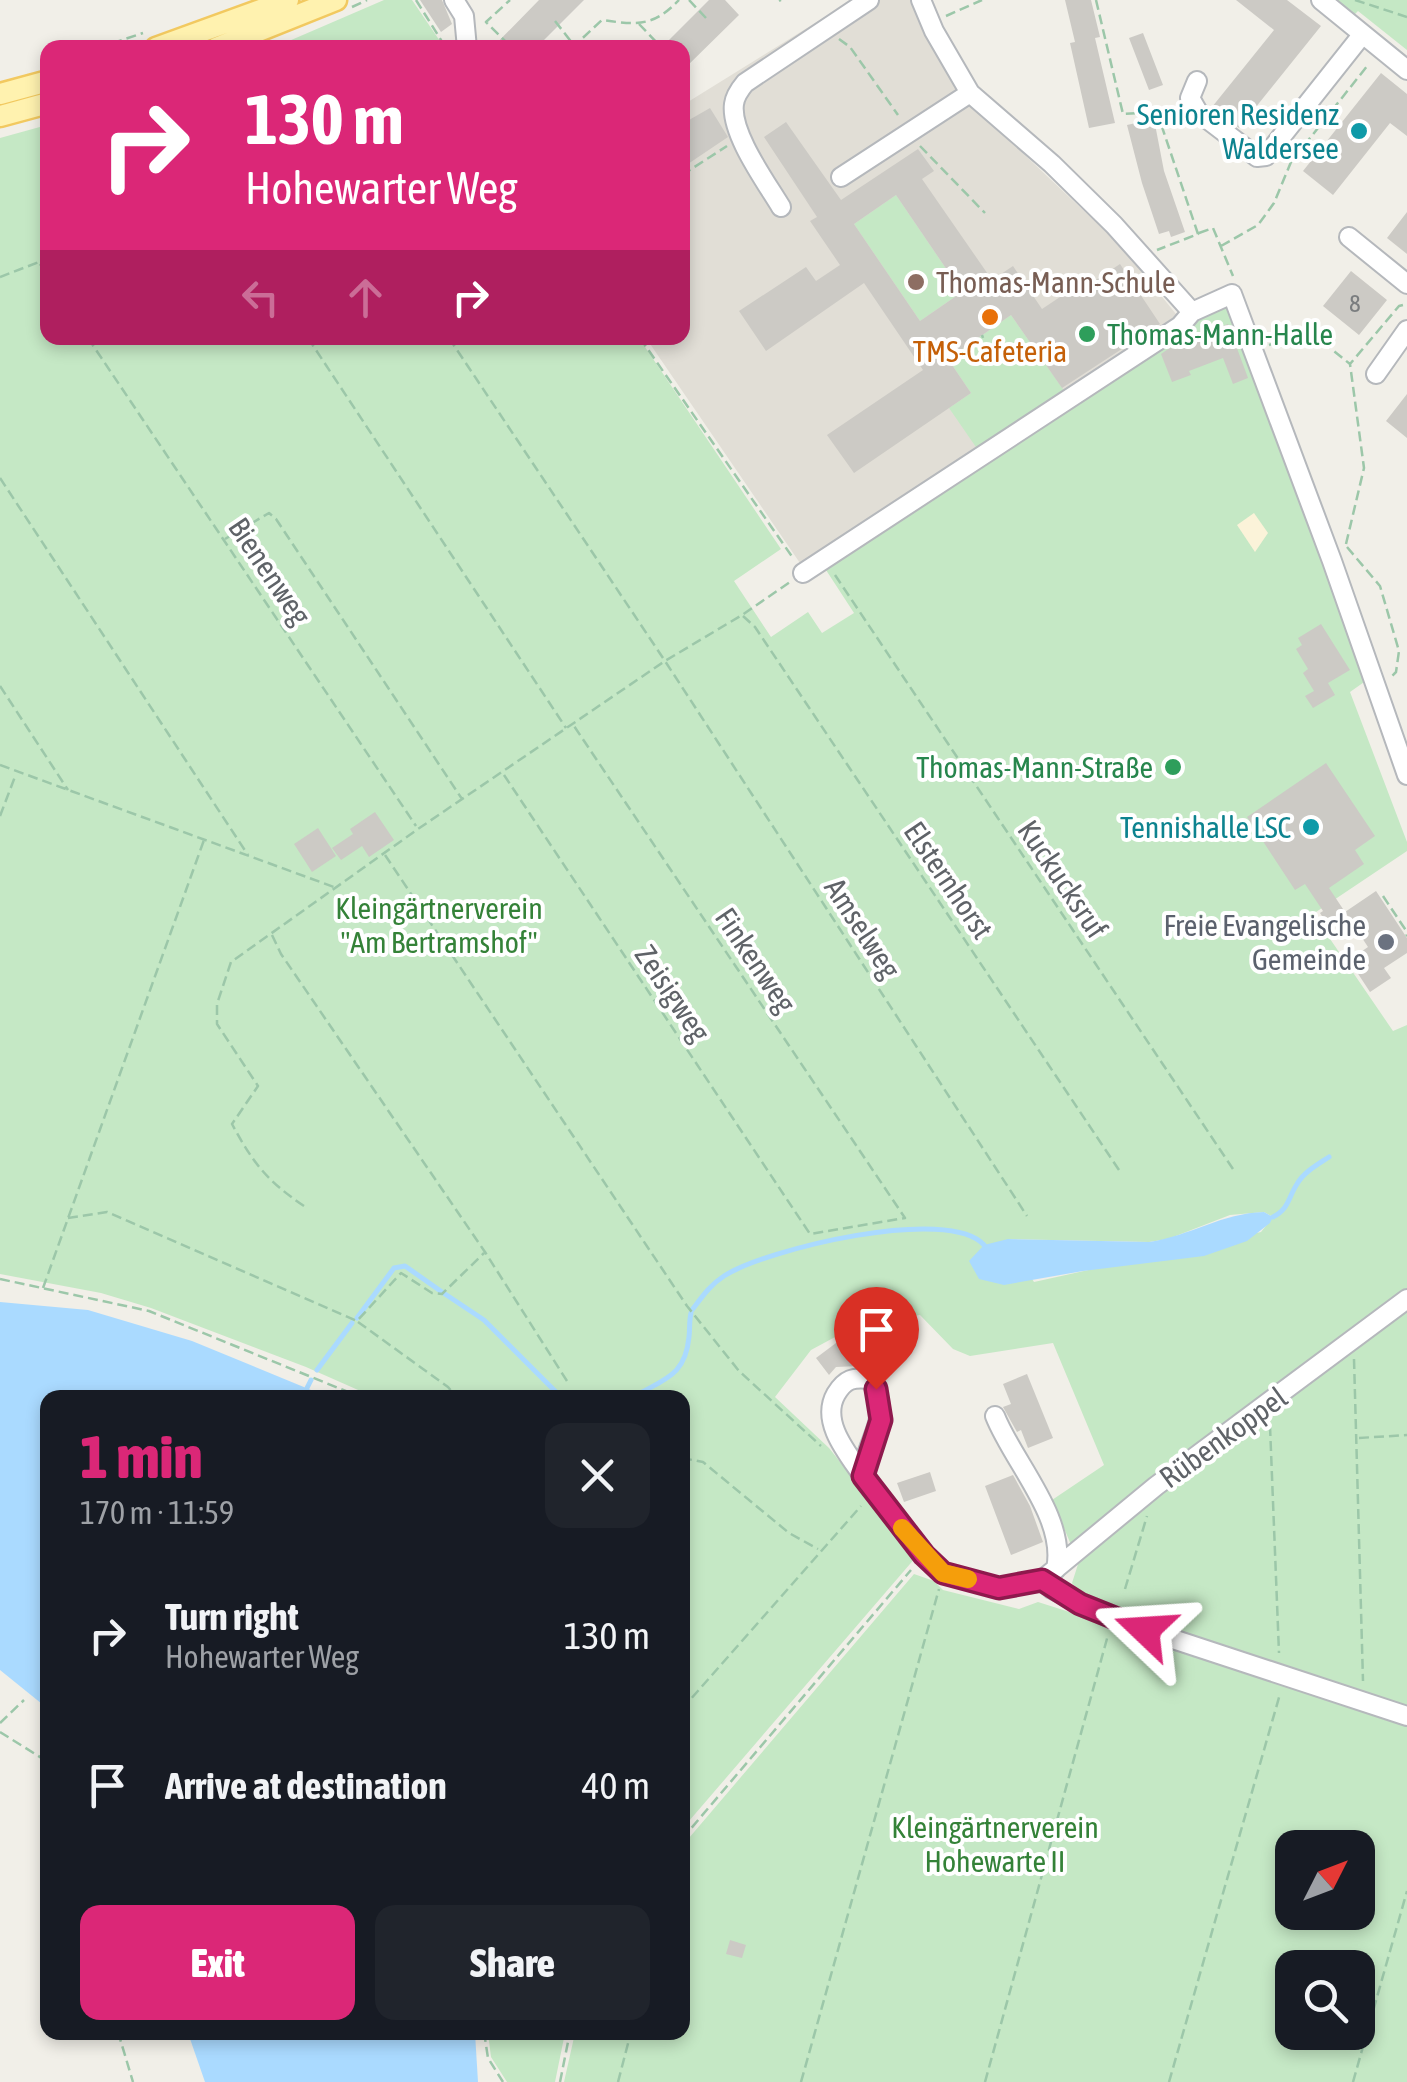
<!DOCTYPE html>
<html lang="en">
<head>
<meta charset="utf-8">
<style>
  :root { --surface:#171b24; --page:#20242c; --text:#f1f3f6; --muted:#9ea1a6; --accent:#db2777 }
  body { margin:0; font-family:"Asap Condensed",sans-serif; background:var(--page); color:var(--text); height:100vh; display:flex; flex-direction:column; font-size:38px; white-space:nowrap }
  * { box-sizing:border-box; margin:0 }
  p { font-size:32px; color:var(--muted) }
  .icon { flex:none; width:55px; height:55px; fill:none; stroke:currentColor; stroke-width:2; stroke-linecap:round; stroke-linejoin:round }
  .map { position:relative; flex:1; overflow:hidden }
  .sheet { position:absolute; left:40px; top:1390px; width:650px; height:650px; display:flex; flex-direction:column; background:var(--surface); border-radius:20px; box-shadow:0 5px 15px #0003 }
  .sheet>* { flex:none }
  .hud { position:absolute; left:40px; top:40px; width:650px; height:305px; border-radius:20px; box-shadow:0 5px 15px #0003; background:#db2777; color:#fff; overflow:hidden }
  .needle { width:65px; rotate:48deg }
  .buttons { position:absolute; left:1275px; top:1830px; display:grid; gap:20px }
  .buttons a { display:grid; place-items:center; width:100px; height:100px; border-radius:20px; background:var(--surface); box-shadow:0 5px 15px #0003; font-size:50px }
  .pin { position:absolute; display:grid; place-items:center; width:85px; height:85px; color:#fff; margin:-102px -42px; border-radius:50% 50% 50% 0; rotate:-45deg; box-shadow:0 0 10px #0007 }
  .pin .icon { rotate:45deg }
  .me { position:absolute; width:110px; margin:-55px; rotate:290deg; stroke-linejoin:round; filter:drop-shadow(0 0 8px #0008) }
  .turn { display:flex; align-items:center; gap:35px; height:210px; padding:0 40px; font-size:45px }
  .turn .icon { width:130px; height:130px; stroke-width:2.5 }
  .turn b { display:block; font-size:70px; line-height:85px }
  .lanes { display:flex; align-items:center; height:95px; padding:0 40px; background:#0003; justify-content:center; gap:50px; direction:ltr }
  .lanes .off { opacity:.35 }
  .round { display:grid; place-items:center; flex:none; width:105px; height:105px; border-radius:20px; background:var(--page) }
  .headline { display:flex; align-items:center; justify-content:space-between; height:170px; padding:0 40px }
  h1 { font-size:60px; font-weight:800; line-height:75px; color:var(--accent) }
  .cta { display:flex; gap:20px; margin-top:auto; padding:20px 40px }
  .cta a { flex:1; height:115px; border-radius:20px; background:var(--accent); color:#fff; font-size:40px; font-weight:800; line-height:115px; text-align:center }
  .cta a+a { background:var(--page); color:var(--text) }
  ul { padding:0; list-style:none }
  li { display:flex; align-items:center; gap:30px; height:150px; padding:0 40px }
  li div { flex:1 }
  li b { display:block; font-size:38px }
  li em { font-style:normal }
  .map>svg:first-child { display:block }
  .education { fill:#e1ded6 }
  .green { fill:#c5e8c5; fill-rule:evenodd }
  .sand { fill:#fbf3d9 }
  .water { fill:#aadaff }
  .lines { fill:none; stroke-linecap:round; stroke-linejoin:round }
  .stream { stroke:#aadaff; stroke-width:5 }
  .building { fill:#cccac5; fill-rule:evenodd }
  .minor-casing { stroke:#b5b8bc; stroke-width:22 }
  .major-casing { stroke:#f2c960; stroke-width:25 }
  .path { stroke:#9cc7a9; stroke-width:2.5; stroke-dasharray:10 5; stroke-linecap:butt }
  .minor { stroke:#fff; stroke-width:18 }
  .major { stroke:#fff2af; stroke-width:20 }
  .route-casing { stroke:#8e194d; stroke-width:25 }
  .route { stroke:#db2777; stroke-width:18 }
  .slow { stroke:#f59e0b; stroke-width:18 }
  .culture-dot { fill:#0f9aa8; stroke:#fff; stroke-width:4 }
  .education-dot { fill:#8d6e63; stroke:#fff; stroke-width:4 }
  .food-dot { fill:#e8710a; stroke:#fff; stroke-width:4 }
  .leisure-dot { fill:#2e9e5b; stroke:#fff; stroke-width:4 }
  .worship-dot { fill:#6b7280; stroke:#fff; stroke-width:4 }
  .labels { text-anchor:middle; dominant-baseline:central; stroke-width:8; stroke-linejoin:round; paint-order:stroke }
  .number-label { font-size:25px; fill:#7a7d7f }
  .culture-label { font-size:30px; fill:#0d838f; stroke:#fff; text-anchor:end }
  .education-label { font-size:30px; fill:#785e54; stroke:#fff; text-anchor:start }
  .leisure-label { font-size:30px; fill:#27864d; stroke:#fff; text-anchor:start }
  .food-label { font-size:30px; fill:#c56008; stroke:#fff }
  .street-label { font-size:30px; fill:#5f6368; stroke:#fff }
  .park-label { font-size:30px; fill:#348238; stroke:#fff }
  .worship-label { font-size:30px; fill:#5b616d; stroke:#fff; text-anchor:end }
</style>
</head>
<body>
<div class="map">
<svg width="1407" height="2082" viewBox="0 0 1407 2082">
  <rect width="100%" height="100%" fill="#f1efe8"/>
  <path class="education" d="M852,0H912L958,92L1120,245L1180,319L802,566L646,338H682L683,105Z"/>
  <path class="green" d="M384,0H412L444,47H275Z
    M1323,0H1407V50L1358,11L1349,20Z
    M47,125L48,338H639L781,549L734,581L771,637L808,612L822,633L854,613L826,570L1221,306L1228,308L1367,680L1350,692L1407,842V851L1313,914L1393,1031L1407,1025V1292L1072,1547L1052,1500L1104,1465L1053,1343L970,1356L953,1349L920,1315L861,1323L811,1350L775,1397L829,1448L916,1557L683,1828L682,1398L374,1397L306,1367L151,1308L101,1293L0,1274V138ZM1264,1212L1273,1217L1261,1232L1034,1282L1008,1239L1149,1242L1168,1239L1230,1215Z
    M896,195L962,292L920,321L854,224Z
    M1011,315L1065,392L978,450L949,408L971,393L948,359Z
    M1407,1310V1707L1090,1605L1072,1583L1080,1558L1153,1497L1269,1414Z
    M914,1574L934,1581L943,1590L1019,1609L1038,1602L1407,1719V2082H564L575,2033L682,2032L683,1845ZM1292,1848H1358V1912H1292ZM1292,1968H1358V2032H1292Z
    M488,2033H565L555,2082H507L491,2057Z"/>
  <path class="sand" d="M1254,513L1268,533L1255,552L1237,525Z"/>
  <path class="water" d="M1264,1212L1273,1217L1270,1223L1247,1241L1204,1256L1083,1271L1004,1285L979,1279L969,1261L984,1245L1008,1239L1149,1242C1190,1236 1222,1213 1264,1212Z
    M0,1302L88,1310L192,1341L328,1397L48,1398L47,1708L0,1670Z
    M188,2033H475L478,2082H205Z"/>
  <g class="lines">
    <path class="stream" d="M1273,1217C1289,1209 1288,1198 1297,1184C1304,1172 1317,1165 1329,1157
      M445,1294L484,1320L562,1398
      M692,1310C702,1297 710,1285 724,1276C766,1249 949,1205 984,1245
      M357,1318L394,1268L405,1266L442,1292
      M317,1370L352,1323
      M307,1388L311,1380
      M632,1398C662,1379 685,1378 689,1337C690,1329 689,1321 691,1313"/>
  </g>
  <path class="building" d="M420,0H442L452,24L441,32Z
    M539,0H584L536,48H492Z
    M709,0H725L739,15L682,71V48H661Z
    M1065,0H1091L1100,37L1095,38L1115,123L1089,128L1070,43L1075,42Z
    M1236,0H1287L1321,26L1239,128L1212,107L1274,30Z
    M1143,33L1163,85L1149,90L1129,38Z
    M1381,73L1407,94V136L1390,123L1333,195L1303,171Z
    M710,108L728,137L682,168V124Z
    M1154,119L1164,171L1185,232L1171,237L1169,231L1159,234L1142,183L1127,125Z
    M786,122L841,200L918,149L934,171L922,179L992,280L1013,266L1042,309L1075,287L1078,292L1120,264L1160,324L1062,388L1011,315L948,359L971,393L854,473L827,435L923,370L864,283L766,351L739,311L806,267L816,281L840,265L810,221L817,217L764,137ZM896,195L962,292L920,321L854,224Z
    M1407,212V254L1387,238Z
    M1351,271L1387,300L1359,335L1323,306Z
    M1228,324L1248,378L1233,384L1223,358L1189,371L1191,375L1172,382L1161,354L1174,345Z
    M1407,394V438L1386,421Z
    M1321,624L1350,670L1328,683L1335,695L1313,708L1305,696L1314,691L1303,673L1308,669L1296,649L1302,645L1298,638Z
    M1326,763L1375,836L1355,850L1364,864L1329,888L1345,912L1327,924L1320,913L1323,911L1305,884L1295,890L1247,817Z
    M375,812L394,840L369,857L362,846L341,860L332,848L353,834L350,829Z
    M318,828L336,856L312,872L294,844Z
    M1376,891L1407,938V953L1384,968L1391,978L1370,992L1349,960L1368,947L1345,912Z
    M840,1340L884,1342L905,1359L891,1375L883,1367L859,1366L836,1367L829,1375L816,1358Z
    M1027,1374L1053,1438L1028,1448L1021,1430L1017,1432L1003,1407L1011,1404L1003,1384Z
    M930,1472L936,1491L904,1502L897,1483Z
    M1013,1475L1030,1506L1043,1542L1011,1555L985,1486Z
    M730,1940L746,1945L742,1958L726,1954Z"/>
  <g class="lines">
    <g class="minor-casing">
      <path id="minor" d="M454,0L464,16L467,48
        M921,0L934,31L970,93L1052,164L1114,225L1192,312
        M1321,0L1407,70
        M1197,81L1190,98L1198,112L1257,157L1266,156L1362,35
        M841,177L970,93
        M781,207C766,182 730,133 734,104C735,96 740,89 745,83L869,0
        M1349,237L1407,284
        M1376,374L1407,330
        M803,573L1180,326L1192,312L1232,294L1332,561L1407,775
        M995,1416C1013,1462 1067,1518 1056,1569
        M863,1476C848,1454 820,1422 836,1394C845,1379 853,1377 870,1379C895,1420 865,1437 863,1476L924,1555L943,1573L999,1588L1042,1580L1156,1486L1407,1299
        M1042,1580L1052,1589L1112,1619L1407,1716"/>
    </g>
    <g class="major-casing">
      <path id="major" d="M156,48L288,0
        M216,48L336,0
        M0,94L48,81
        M0,116L48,103"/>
    </g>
    <path class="path" d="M416,0L446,48
      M689,0L706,18
      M1096,0L1123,114L1157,112L1198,234L1157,250
      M1355,0L1407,17
      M779,1L781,0
      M352,7L367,0
      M946,16L982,0
      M555,21L573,44
      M639,24L662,48
      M839,39L850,47L898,115
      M509,45L486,22L510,0
      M98,48L143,33
      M572,48L602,20C637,25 653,27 679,0
      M920,146L985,213
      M682,175L727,146
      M1199,233L1213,228L1233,276
      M1221,246L1258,225L1274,203L1291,162L1368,65
      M40,264L48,275
      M0,277L39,262L48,263
      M982,335L983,338
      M88,338L416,826
      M308,338L566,728
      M449,338L665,661L1027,1216
      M640,338L793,558
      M1269,345L1309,331L1350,364L1399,306L1407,304
      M0,478L248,855
      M225,539L269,513L276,519L462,799
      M1346,544L1364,468L1350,364
      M1347,547L1380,586L1399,651L1396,672L1391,677
      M835,575L1235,1172
      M743,616L755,627L1119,1170
      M0,686L68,790
      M0,765L334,887
      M504,775L810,1234L905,1218L574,726
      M0,816L16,774
      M385,855L687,1306L739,1371L821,1446
      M1383,896L1407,932
      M272,935L281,954L485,1252L567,1381
      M1406,936L1407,935
      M304,1206C267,1181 253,1163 232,1124L258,1086L217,1024V1004L231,962L418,829L665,661L742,615L790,582
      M68,1218L107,1212L357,1321L401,1273L432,1293L442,1294L484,1253
      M0,1279L149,1311L363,1398
      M43,1288L204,840
      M358,1322L448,1387L457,1398
      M1354,1359L1363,1681
      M1270,1426L1279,1653
      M1359,1438L1407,1435
      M682,1458L703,1462L789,1533L818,1549
      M1125,1589L1147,1516
      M682,1709L861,1506
      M0,1723L24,1700
      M0,1732L48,1762
      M682,1839L911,1570
      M118,2032L133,2082
      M484,2032L488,2058L503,2082
      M560,2082L570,2032
      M618,2082L631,2032
      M801,2082L939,1589
      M985,2082L1108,1635
      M1169,2082L1280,1694
      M1353,2082L1407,1891"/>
    <use href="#minor" class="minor"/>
    <use href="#major" class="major"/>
  </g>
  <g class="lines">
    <g class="route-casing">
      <path id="route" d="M876,1389L881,1420L863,1476L924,1555L943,1573L999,1588L1042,1580L1080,1604L1145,1630"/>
    </g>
    <use href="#route" class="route"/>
    <path class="slow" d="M902,1528L943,1573L968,1579"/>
  </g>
  <g class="culture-dot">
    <circle cx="1359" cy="131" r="10"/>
    <circle cx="1311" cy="827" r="10"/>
  </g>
  <circle class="education-dot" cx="916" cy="282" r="10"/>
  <circle class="food-dot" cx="990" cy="317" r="10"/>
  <g class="leisure-dot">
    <circle cx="1087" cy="334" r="10"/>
    <circle cx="1173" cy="767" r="10"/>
  </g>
  <circle class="worship-dot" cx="1386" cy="942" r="10"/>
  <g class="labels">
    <g class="number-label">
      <text x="1355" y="303">8</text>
    </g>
    <g class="culture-label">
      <text x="1339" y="114">Senioren Residenz<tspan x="1339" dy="34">Waldersee</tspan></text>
      <text x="1291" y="827">Tennishalle LSC</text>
    </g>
    <g class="education-label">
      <text x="936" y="282">Thomas-Mann-Schule</text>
    </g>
    <g class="leisure-label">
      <text x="1107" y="334">Thomas-Mann-Halle</text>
      <text x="1153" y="767" text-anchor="end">Thomas-Mann-Straße</text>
    </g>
    <g class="food-label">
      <text x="990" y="351">TMS-Cafeteria</text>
    </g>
    <g class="street-label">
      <text transform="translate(270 571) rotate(56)">Bienenweg</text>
      <text transform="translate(1063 879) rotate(56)">Kuckucksruf</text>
      <text transform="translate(949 880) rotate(56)">Elsternhorst</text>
      <text transform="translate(863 928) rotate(57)">Amselweg</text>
      <text transform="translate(756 960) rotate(56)">Finkenweg</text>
      <text transform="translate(673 993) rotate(56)">Zeisigweg</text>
      <text transform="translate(1223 1437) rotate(-36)">Rübenkoppel</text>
    </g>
    <g class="park-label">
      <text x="439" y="908">Kleingärtnerverein<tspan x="439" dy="34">"Am Bertramshof"</tspan></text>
      <text x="995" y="1827">Kleingärtnerverein<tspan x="995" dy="34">Hohewarte II</tspan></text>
    </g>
    <g class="worship-label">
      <text x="1366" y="925">Freie Evangelische<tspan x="1366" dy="34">Gemeinde</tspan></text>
    </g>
  </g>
</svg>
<div class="buttons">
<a><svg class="needle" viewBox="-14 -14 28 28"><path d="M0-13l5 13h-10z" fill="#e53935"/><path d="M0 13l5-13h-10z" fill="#9ea1a6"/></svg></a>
<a><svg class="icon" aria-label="search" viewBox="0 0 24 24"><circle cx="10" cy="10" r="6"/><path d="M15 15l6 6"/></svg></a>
</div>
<div class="pin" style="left:876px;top:1389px;background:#d93025"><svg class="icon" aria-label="arrive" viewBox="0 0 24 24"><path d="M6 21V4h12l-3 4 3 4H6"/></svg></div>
<svg class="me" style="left:1145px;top:1630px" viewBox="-20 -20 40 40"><path d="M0-17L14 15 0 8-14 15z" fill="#db2777" stroke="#fff" stroke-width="4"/></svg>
<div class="hud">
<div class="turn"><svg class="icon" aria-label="right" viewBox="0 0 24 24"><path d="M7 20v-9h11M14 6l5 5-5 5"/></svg><div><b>130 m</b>Hohewarter Weg</div></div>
<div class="lanes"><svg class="icon off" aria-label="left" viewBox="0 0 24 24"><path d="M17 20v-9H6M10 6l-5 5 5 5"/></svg><svg class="icon off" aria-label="ahead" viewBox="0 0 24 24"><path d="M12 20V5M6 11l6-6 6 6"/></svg><svg class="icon" aria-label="right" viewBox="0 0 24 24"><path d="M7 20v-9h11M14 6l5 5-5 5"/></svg></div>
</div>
<section class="sheet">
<div class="headline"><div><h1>1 min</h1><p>170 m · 11:59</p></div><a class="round"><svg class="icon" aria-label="close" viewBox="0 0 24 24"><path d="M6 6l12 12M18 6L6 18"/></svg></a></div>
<ul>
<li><svg class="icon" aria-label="right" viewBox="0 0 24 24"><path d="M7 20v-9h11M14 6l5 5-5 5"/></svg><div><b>Turn right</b><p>Hohewarter Weg</p></div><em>130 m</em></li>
<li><svg class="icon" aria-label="arrive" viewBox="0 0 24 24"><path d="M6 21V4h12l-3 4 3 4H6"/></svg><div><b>Arrive at destination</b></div><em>40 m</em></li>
</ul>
<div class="cta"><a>Exit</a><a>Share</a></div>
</section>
</div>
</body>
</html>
